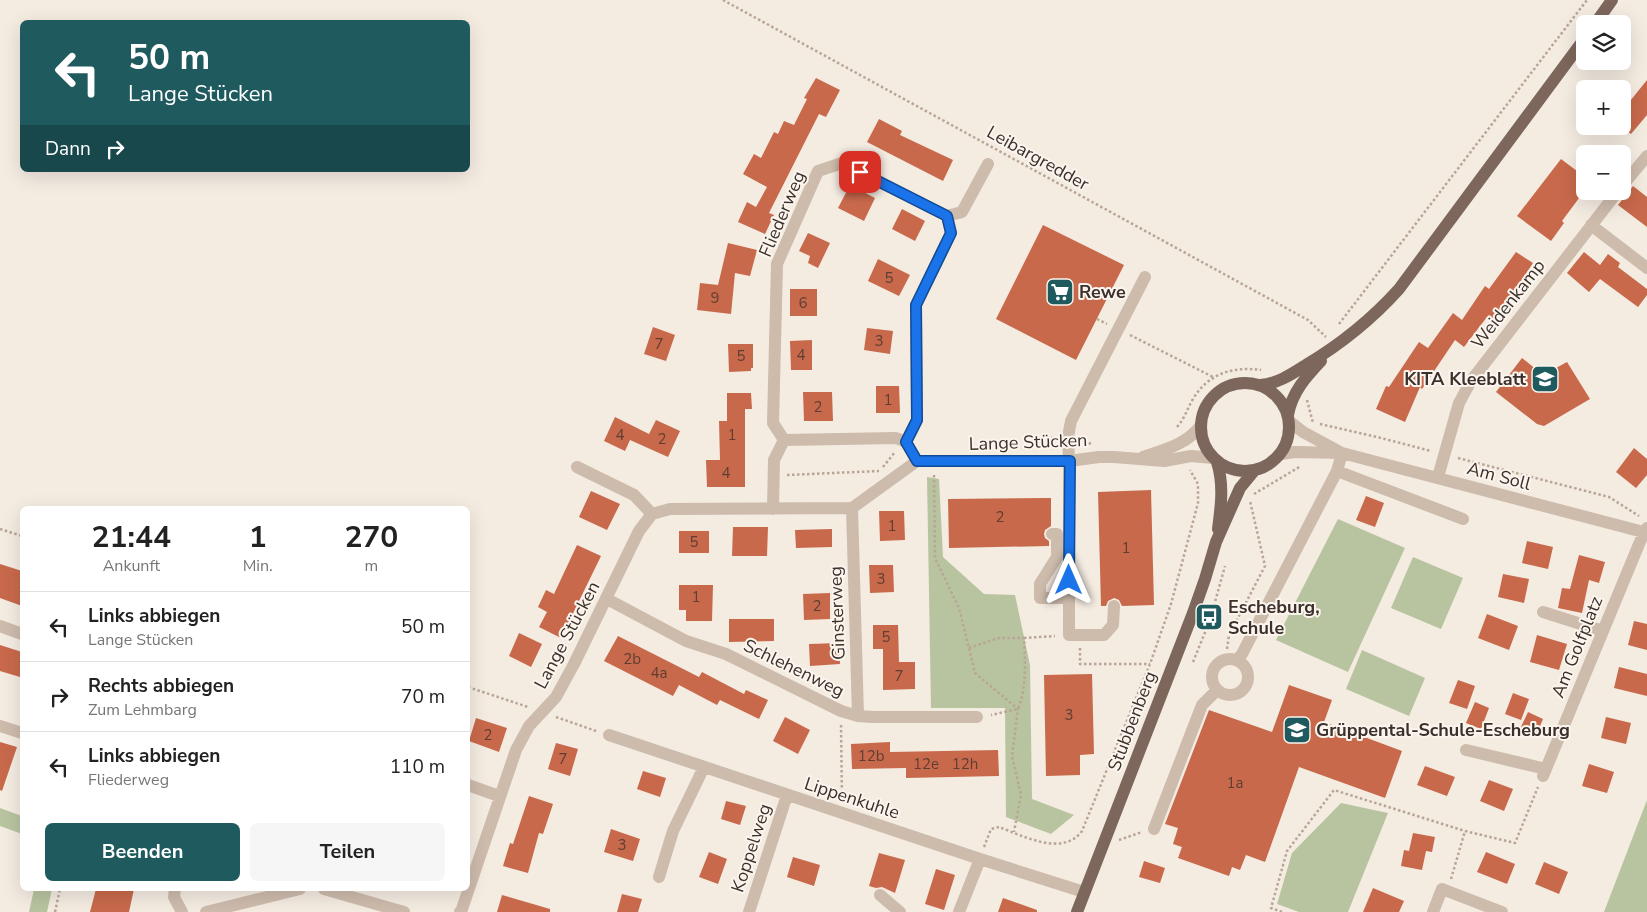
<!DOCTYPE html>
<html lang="de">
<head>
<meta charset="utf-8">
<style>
  :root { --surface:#fff; --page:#f6f6f6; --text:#222; --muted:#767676; --line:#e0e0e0; --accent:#1f5a5e }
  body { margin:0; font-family:"Nunito Sans",sans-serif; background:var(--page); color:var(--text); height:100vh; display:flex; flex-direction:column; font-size:19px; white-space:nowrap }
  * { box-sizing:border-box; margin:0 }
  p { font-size:16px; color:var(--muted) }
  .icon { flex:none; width:28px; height:28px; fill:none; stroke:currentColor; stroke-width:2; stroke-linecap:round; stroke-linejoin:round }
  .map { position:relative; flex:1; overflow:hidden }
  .panel { position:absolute; left:20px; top:506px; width:450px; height:385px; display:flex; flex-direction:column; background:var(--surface); border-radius:8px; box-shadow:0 5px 20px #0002 }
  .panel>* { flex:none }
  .top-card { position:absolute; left:20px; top:20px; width:450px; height:152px; border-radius:8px; box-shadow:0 5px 20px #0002; background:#1f5a5e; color:#fff; overflow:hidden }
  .buttons { position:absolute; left:1576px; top:15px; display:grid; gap:10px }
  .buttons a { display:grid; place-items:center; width:55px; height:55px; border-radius:8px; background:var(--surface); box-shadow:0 5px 20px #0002; font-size:25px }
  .pin { position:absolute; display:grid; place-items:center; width:42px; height:42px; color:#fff; margin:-21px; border-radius:10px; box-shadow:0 2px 8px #0006 }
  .me { position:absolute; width:55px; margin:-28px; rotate:0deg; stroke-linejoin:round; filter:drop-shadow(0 0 4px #0008) }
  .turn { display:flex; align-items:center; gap:18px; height:105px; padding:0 25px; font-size:22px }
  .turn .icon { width:65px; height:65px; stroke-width:2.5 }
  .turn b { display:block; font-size:35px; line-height:42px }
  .then { display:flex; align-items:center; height:48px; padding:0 25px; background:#0003; gap:10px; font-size:19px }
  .eta { display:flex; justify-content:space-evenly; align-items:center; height:85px; text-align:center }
  .eta b { font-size:30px; font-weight:700; line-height:35px }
  .action { display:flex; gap:10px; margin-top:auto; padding:10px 25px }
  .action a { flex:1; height:58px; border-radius:8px; background:var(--accent); color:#fff; font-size:20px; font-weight:700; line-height:58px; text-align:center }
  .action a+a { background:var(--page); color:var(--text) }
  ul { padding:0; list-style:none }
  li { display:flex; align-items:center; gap:15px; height:70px; padding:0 25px; border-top:1px solid var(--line) }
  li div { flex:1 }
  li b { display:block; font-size:19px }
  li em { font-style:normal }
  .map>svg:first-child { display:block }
  .green { fill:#b8c4a0 }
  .building { fill:#c8694b }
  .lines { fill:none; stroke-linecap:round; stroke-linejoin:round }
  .path { stroke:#b9a596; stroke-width:2.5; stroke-dasharray:2.5 2.5; stroke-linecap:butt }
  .minor { stroke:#cdbbac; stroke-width:12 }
  .major { stroke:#7d675c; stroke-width:12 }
  .route-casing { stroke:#114b97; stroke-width:12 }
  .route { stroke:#1a73e8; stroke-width:9 }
  .labels { text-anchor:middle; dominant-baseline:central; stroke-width:4; stroke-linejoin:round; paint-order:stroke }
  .number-label { font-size:15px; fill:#5e3e33 }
  .street-label { font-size:18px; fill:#3b302b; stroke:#fbf5ee }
  .poi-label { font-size:18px; font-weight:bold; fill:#3b302b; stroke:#fbf5ee; text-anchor:start }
</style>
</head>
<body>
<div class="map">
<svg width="1647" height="912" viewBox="0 0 1647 912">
  <rect width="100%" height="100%" fill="#f4ebe1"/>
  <path class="green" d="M927,477L939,479L943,557L984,594L1015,595L1030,665L1032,799L1074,815L1051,834L1006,817L1005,708H931Z
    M1338,519L1405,548L1348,672L1276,640Z
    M1413,557L1463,578L1441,629L1391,608Z
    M1362,650L1425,678L1409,716L1346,689Z
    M1647,800V912H1604Z
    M1341,803L1388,813L1348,912H1299L1277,904L1292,853Z
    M0,808L22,816V834L0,826Z
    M34,889H52L47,912H29Z"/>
  <path class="building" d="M816,78L840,90L826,117L819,114L769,213L774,215L765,234L738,222L747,202L756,207L767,187L743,174L754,154L761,158L774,132L778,134L784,121L794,125L807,99L804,98Z
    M1647,80V115L1631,134L1622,128V111Z
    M879,119L902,131L900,135L953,160L943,181L867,142Z
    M1561,159L1585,177V190L1562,221L1564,223L1551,241L1517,216Z
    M850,185L875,198L864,221L838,208Z
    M1633,186L1647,197V227L1618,205Z
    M902,209L925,221L915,241L892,229Z
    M1043,225L1124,265L1076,360L996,319Z
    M808,233L830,243L818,268L808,263L810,256L799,251Z
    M728,243L757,250L750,276L735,273L731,314L697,310L700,283L718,285Z
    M1516,252L1533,263L1494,321L1487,317L1464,347L1455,340L1422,389L1420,387L1405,422L1376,409L1386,386L1389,387L1419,342L1428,348L1453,313L1462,320L1485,286L1489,289Z
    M1584,252L1600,265L1608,254L1620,263L1618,267L1647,289V295L1638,307L1600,279L1589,292L1567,273Z
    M878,259L910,275L899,296L868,281Z
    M790,289H817V316H790Z
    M653,327L675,335L666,361L644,354Z
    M867,328L893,331L890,354L864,350Z
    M812,340V370H791L790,341Z
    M728,344H753V368H751V371L729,372Z
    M1522,358L1543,375L1567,362L1590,399L1544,426L1537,424L1496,392Z
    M876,386H899L900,413H876Z
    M803,392H832L833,421H804Z
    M727,393H751L752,409H745V487H707L706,460H720L719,421H727Z
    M615,417L649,434L656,420L680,431L668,457L630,440L625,451L604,441Z
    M1634,448L1647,459V475L1636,488L1616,472Z
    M1151,490L1154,605L1122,606L1119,600L1114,598L1108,601L1106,606H1101L1098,492Z
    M591,491L620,504L607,530L579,517Z
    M1366,496L1384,503L1375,527L1356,520Z
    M1051,498V526L1045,530L1044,534L1045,538L1049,541V546L949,548L948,499Z
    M879,511H904L905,540L880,541Z
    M733,527H768L767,556H732Z
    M832,529V547L796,548L795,530Z
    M679,531H709V553H679Z
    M1527,541L1553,547L1548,569L1522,563Z
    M577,545L601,556L561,638L539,627L547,612L538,607L546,590L554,594Z
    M1579,555L1605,562L1599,583L1589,580L1582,613L1558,608L1562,588L1570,589Z
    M0,564L22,571V606L0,598Z
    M869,565H893L894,592L870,593Z
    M1503,574L1529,579L1524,603L1498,597Z
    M679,585H713L712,621H686V610H679Z
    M830,593V619L804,620L803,594Z
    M1487,614L1518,626L1509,650L1478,638Z
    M729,619H774V641L729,642Z
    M1634,621L1647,624V650L1628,645Z
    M873,625H898L899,662H915V689L883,690V649H873Z
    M519,633L542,644L531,667L509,656Z
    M1537,635L1567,644L1559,670L1530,662Z
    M618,636L699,677L702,672L744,694L746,690L768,700L759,719L720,700L717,705L679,685L673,696L604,661Z
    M839,643L840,664L810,666L809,644Z
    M0,645L22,652V670L20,677L0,671Z
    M1619,667L1647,674V696L1614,688Z
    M1092,674L1094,754L1080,755V775L1046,776L1044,675Z
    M1458,680L1475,686L1467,709L1449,703Z
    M1289,685L1332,700L1324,722L1402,751L1385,798L1299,767L1265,862L1246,855L1240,870L1232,867L1229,876L1178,858L1182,847L1173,844L1178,828L1165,824L1209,710L1272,732Z
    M1513,693L1529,699L1521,720L1505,714Z
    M1475,702L1489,708L1481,729L1466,723Z
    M1528,712L1543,719L1535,738L1519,731Z
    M785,717L810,730L798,754L773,741Z
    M1606,717L1631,723L1626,744L1601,738Z
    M476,718L507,728L499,752L469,741Z
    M0,742L17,747L2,791L0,790Z
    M890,742V752L998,750L999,776L906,778V768L852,769L851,744Z
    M556,743L578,749L570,776L548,769Z
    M1589,764L1614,772L1607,793L1582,786Z
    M1425,766L1455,777L1447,796L1417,785Z
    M643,771L666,778L660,797L637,789Z
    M1489,780L1513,789L1504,811L1480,801Z
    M529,796L553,804L543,834L539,833L528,873L503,866L510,843L513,844Z
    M726,801L746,806L740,825L721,819Z
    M611,829L640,839L633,861L604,852Z
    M1413,833L1435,837L1432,852L1426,851L1422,870L1401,866L1404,850L1409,851Z
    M709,852L727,859L718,884L699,877Z
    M1486,852L1515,864L1507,884L1477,872Z
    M879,853L905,860L895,893L882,887L876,888L869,886Z
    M793,857L820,865L814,886L787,877Z
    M1144,861L1165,868L1160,883L1139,877Z
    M1544,862L1568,872L1559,894L1535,884Z
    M936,869L955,875L944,910L925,904Z
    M1373,888L1404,901L1399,912H1363Z
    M96,889H134L129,912H90Z
    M622,894L642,899L638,912H617Z
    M502,895L550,909V912H497Z
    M1003,898L1037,910V912H998Z"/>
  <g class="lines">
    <path class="path" d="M723,0L1308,320L1326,337
      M1097,319L1107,324
      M1339,324L1587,0
      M1130,335L1213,377
      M1307,400L1313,423
      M1320,424L1377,437L1431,451
      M1177,427C1185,418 1187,409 1193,399C1208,374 1232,366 1261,370
      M1080,438L1091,444
      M1039,447L1050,438H1055
      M1458,458L1609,497L1639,516
      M883,467L895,452
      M787,475L879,471
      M934,475L935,558L959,608L975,673L1018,709L1012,756L1021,795L1014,832
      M1254,494L1301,466
      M0,529L22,536
      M1024,638L1055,636
      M969,648L999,638H1024C1025,661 1027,687 1018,709L991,715
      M1080,648V664H1150
      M1227,649L1229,635L1265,566L1250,501
      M1193,662L1210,620L1225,566
      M468,687L528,707
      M556,717L596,731
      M841,725L842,800
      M1119,840L1142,832
      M984,847L991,829L999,827C1023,836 1063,857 1082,831L1150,664L1171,604L1198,503V484L1190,470
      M1451,879L1465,831L1515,843L1538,787
      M55,912L60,889
      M1282,912L1271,908L1287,851L1334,790L1465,831"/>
    <path class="minor" d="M1622,186L1647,156
      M1591,225L1647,268
      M1289,421L1303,432L1340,452
      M784,440L773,423L777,264L818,171L842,163L947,216
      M906,442L917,420L916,305L951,233L947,216L962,212L988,164
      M1281,454L1295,452L1342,453L1647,533
      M1143,457C1164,450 1188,444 1201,425
      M577,467L634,495L652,514
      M1337,471L1463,519
      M1438,477L1459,403L1471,381L1618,191
      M852,508L858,716
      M773,509L774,460L784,440L896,438L906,442L917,461
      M1052,534H1057V557L1040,584V598H1069
      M607,599L686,641L726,654L841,711L858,716L873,717H977
      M1114,606L1113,625L1104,635H1069V461L1068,437L1071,421L1145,277
      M1543,612L1603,631
      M0,626L22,634
      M1212 677a18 18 0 1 1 36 0a18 18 0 1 1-36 0Z
      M1237,660L1242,654L1337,471L1342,453
      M0,726L22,733
      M609,735L980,859L1084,892
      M1466,750L1546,769
      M1543,776L1644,532L1647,528
      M468,785L499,796
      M1154,829L1202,705L1217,690
      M659,877L673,831L704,767
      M175,889L174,897L182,912
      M324,889L404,912
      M880,895L900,912
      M206,912L300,889
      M460,912L462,909L516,750L529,726L556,697L574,664L639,531L652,514L670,509L852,508L917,461H1069L1099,457H1114L1164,461L1191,456L1213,458
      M749,912L787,795
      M959,912L980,859
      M1433,912L1442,889L1502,912"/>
    <path class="major" d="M1595,24L1612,0
      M1201 427a44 44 0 1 1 88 0a44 44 0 1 1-88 0Z
      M1260,385C1277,384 1292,374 1306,365C1341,344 1372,319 1399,289L1585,38
      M1288,415C1292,392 1306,377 1321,361
      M1217,462C1224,485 1221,506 1218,529
      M1077,912L1193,613L1205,579L1216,542L1240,488L1254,471"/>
  </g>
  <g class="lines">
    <g class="route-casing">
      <path id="route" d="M860,172L947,216L951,233L916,305L917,420L906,442L917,461H1070L1069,580"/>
    </g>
    <use href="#route" class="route"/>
  </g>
  <defs>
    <g id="supermarket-square" transform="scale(1.4375)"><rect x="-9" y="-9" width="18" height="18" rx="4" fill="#1f5a5e" stroke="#fbf5ee"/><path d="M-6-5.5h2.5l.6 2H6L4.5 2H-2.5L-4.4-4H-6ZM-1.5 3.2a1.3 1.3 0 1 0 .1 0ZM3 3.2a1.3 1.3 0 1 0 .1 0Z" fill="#fff"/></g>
    <g id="school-square" transform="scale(1.4375)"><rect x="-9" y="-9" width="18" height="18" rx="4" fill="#1f5a5e" stroke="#fbf5ee"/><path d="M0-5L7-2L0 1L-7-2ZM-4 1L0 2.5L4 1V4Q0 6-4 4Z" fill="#fff"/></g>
    <g id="bus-square" transform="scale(1.4375)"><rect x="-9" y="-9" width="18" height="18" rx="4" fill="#1f5a5e" stroke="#fbf5ee"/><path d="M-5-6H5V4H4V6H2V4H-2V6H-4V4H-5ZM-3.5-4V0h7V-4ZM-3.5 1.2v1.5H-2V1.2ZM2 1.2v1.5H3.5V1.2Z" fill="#fff"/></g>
  </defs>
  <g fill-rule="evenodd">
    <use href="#supermarket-square" x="1060" y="292"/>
    <use href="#school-square" x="1545" y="379"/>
    <use href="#bus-square" x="1209" y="617"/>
    <use href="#school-square" x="1297" y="730"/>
  </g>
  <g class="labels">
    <g class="number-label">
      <text x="889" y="278">5</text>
      <text x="715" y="298">9</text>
      <text x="803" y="303">6</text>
      <text x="879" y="341">3</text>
      <text x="659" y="344">7</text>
      <text x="801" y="355">4</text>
      <text x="741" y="356">5</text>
      <text x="888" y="400">1</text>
      <text x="818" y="407">2</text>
      <text x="620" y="435">4</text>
      <text x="732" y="435">1</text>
      <text x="662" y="439">2</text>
      <text x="726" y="473">4</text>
      <text x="1000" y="517">2</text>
      <text x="892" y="526">1</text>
      <text x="694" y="542">5</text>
      <text x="1126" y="548">1</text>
      <text x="881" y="579">3</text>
      <text x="696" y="597">1</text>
      <text x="817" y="606">2</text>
      <text x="886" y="637">5</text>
      <text x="632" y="659">2b</text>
      <text x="659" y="673">4a</text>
      <text x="899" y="676">7</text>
      <text x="1069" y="715">3</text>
      <text x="488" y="735">2</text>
      <text x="871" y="756">12b</text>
      <text x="563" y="759">7</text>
      <text x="926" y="764">12e</text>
      <text x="965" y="764">12h</text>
      <text x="1235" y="783">1a</text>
      <text x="622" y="845">3</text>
    </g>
    <g class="street-label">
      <text transform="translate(1038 158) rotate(29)">Leibargredder</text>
      <text transform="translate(782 214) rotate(-67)">Fliederweg</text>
      <text transform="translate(1508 304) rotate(-52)">Weidenkamp</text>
      <text transform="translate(1028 442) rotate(-2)">Lange Stücken</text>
      <text transform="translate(1499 476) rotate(15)">Am Soll</text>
      <text transform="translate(837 613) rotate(-92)">Ginsterweg</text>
      <text transform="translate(567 635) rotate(-62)">Lange Stücken</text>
      <text transform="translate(1577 647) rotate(-68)">Am Golfplatz</text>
      <text transform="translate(794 668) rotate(26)">Schlehenweg</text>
      <text transform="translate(1132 721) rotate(-69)">Stubbenberg</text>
      <text transform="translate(852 798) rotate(18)">Lippenkuhle</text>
      <text transform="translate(751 848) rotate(-72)">Koppelweg</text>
    </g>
    <g class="poi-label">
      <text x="1079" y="292">Rewe</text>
      <text x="1526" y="379" text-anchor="end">KITA Kleeblatt</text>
      <text x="1228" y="607">Escheburg,<tspan x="1228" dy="21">Schule</tspan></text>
      <text x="1316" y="730">Grüppental-Schule-Escheburg</text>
    </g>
  </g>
</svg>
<div class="buttons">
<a><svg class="icon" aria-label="layers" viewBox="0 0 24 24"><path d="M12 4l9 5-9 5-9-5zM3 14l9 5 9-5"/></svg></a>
<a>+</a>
<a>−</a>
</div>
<div class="pin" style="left:860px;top:172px;background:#d93025"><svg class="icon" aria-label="arrive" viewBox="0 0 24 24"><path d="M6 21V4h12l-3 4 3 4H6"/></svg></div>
<svg class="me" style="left:1069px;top:580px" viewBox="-20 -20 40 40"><path d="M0-17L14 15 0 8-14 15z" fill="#1a73e8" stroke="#fff" stroke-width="4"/></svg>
<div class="top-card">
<div class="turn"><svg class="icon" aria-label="left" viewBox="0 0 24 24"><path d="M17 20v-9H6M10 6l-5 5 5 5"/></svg><div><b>50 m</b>Lange Stücken</div></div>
<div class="then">Dann<svg class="icon" aria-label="right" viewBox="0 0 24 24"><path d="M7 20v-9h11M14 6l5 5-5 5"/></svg></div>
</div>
<section class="panel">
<div class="eta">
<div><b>21:44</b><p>Ankunft</p></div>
<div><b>1</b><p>Min.</p></div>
<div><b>270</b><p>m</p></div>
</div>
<ul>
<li><svg class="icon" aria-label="left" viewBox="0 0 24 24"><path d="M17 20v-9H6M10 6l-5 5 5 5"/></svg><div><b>Links abbiegen</b><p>Lange Stücken</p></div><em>50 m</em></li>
<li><svg class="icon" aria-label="right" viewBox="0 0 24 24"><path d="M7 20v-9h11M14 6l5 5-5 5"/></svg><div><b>Rechts abbiegen</b><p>Zum Lehmbarg</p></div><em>70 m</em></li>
<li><svg class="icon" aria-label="left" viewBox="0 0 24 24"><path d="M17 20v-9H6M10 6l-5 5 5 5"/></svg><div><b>Links abbiegen</b><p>Fliederweg</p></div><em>110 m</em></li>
</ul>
<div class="action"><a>Beenden</a><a>Teilen</a></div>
</section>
</div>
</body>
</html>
